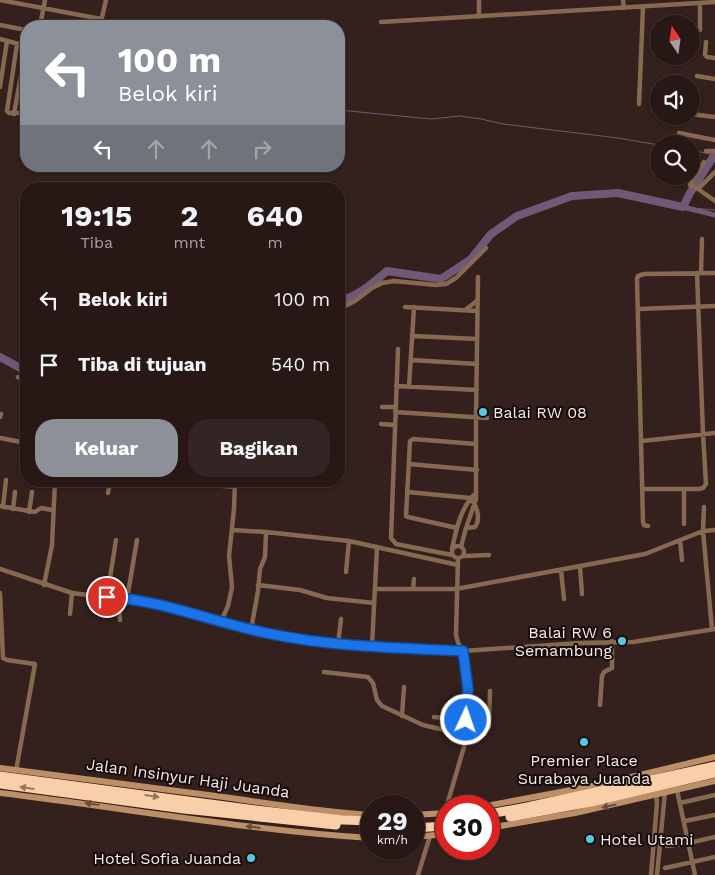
<!DOCTYPE html>
<html lang="id">
<head>
<meta charset="utf-8">
<style>
  :root { --surface:#271816; --page:#332523; --text:#f1f3f6; --muted:#a4a0a1; --line:#433735; --accent:#8c9099 }
  body { margin:0; font-family:"Work Sans",sans-serif; background:var(--page); color:var(--text); height:100vh; display:flex; flex-direction:column; font-size:19px; white-space:nowrap }
  * { box-sizing:border-box; margin:0 }
  p { font-size:16px; color:var(--muted) }
  .icon { flex:none; width:28px; height:28px; fill:none; stroke:currentColor; stroke-width:2; stroke-linecap:round; stroke-linejoin:round }
  .map { position:relative; flex:1; overflow:hidden }
  .panel { position:absolute; left:20px; top:182px; width:325px; height:305px; display:flex; flex-direction:column; background:var(--surface); border-radius:20px; box-shadow:0 1px 4px #0004,0 0 0 1px var(--line) }
  .panel>* { flex:none }
  .top-card { position:absolute; left:20px; top:20px; width:325px; height:152px; border-radius:20px; box-shadow:0 1px 4px #0004,0 0 0 1px var(--line); background:#8c9099; color:#fff; overflow:hidden }
  .needle { width:32px; rotate:347deg }
  .fabs { position:absolute; left:650px; top:15px; display:grid; gap:10px }
  .fabs a { display:grid; place-items:center; width:50px; height:50px; border-radius:50%; background:var(--surface); box-shadow:0 1px 4px #0004,0 0 0 1px var(--line); font-size:25px }
  .speed { position:absolute; left:360px; top:795px; display:flex; gap:10px; font-size:25px; font-weight:700; text-align:center }
  .speed>* { display:grid; place-content:center; width:65px; height:65px; border-radius:50%; background:var(--surface); box-shadow:0 1px 4px #0004,0 0 0 1px var(--line); line-height:1 }
  .speed small { font-size:12px; font-weight:400 }
  .speed .limit { border:8px solid #d22; background:#fff; color:#111 }
  .pin { position:absolute; display:grid; place-items:center; width:42px; height:42px; color:#fff; margin:-21px; border:2px solid #fff; border-radius:50%; box-shadow:0 1px 5px #0007 }
  .me { position:absolute; width:55px; margin:-28px; rotate:3deg; stroke-linejoin:round; filter:drop-shadow(0 0 4px #0008) }
  .turn { display:flex; align-items:center; gap:18px; height:105px; padding:0 15px; font-size:22px }
  .turn .icon { width:65px; height:65px; stroke-width:2.5 }
  .turn b { display:block; font-size:35px; line-height:42px }
  .lanes { display:flex; align-items:center; height:48px; padding:0 15px; background:#0003; justify-content:center; gap:25px; direction:ltr }
  .lanes .off { opacity:.35 }
  .eta { display:flex; justify-content:space-evenly; align-items:center; height:85px; text-align:center }
  .eta b { font-size:30px; font-weight:700; line-height:35px }
  .primary-button { display:flex; gap:10px; margin-top:auto; padding:10px 15px }
  .primary-button a { flex:1; height:58px; border-radius:20px; background:var(--accent); color:#fff; font-size:20px; font-weight:700; line-height:58px; text-align:center }
  .primary-button a+a { background:var(--page); color:var(--text) }
  ul { padding:0; list-style:none }
  li { display:flex; align-items:center; gap:15px; height:65px; padding:0 15px }
  li div { flex:1 }
  li b { display:block; font-size:19px }
  li em { font-style:normal }
  .map>svg:first-child { display:block }
  .lines { fill:none; stroke-linecap:round; stroke-linejoin:round }
  .stream { stroke:#705977; stroke-width:1 }
  .canal { stroke:#705977; stroke-width:5 }
  .river { stroke:#705977; stroke-width:8 }
  .street { stroke:#866951; stroke-width:4.5 }
  .secondary { stroke:#bd8f67; stroke-width:6 }
  .highway { stroke:#f9cfaa; stroke-width:9 }
  .oneway { fill:#927762 }
  .oneway2 { fill:#694e39 }
  .route-casing { stroke:#114b97; stroke-width:12 }
  .route { stroke:#1a73e8; stroke-width:9 }
  .poi-dot { fill:#56c9e1; stroke:#150c0b; stroke-width:2 }
  .labels { text-anchor:middle; dominant-baseline:central; stroke-width:4; stroke-linejoin:round; paint-order:stroke }
  .poi-label { font-size:16px; fill:#f8eae8; stroke:#150c0b; text-anchor:start }
  .street-label { font-size:16px; fill:#f8eae8; stroke:#150c0b }
</style>
</head>
<body>
<div class="map">
<svg width="715" height="875" viewBox="0 0 715 875">
  <rect width="100%" height="100%" fill="#34201d"/>
  <g class="lines">
    <path class="stream" d="M339,110L431,119L460,116L481,119L503,124L618,138L659,145
      M691,150L715,155
      M683,207L715,210"/>
    <path class="canal" d="M683,207L715,215"/>
    <path class="river" d="M339,301C357,297 373,283 387,271L441,279L471,259L491,234L517,216L572,196L618,193L683,207L690,193L715,154
      M0,357L26,371"/>
    <path class="street" d="M0,0L101,19
      M479,0V17
      M623,0L624,8
      M700,3V30
      M381,22L715,2
      M0,25L26,30
      M40,26L45,0
      M100,26L106,0
      M0,39L26,46
      M706,42L705,55L707,57L715,58
      M17,44L7,111L9,113H26
      M697,76L715,79
      M0,87L7,41
      M639,104L643,7
      M14,114L26,48
      M691,114L715,117
      M679,133L715,140
      M706,151H715
      M715,172L698,189L715,201
      M698,189L690,185L704,162
      M701,273L702,239
      M405,307L477,311
      M339,309L355,301L372,288L382,283L394,281L436,285L446,284L456,278L486,248
      M639,309L715,306
      M465,310L477,301
      M413,336L477,339
      M398,349L391,538L396,544L452,555
      M411,360L477,364
      M18,377L26,382
      M396,386L477,390
      M409,387L414,307
      M382,407H395
      M395,412L487,418
      M0,417L1,414
      M381,424L394,425
      M0,438L26,443
      M642,441L715,433
      M409,464L477,470
      M165,481L235,487
      M643,489H699L703,488L706,484L703,434L697,273
      M408,492L470,498C477,505 481,519 475,527L466,528
      M108,493L110,481
      M0,506L35,512L41,508L52,510
      M3,507L6,480
      M704,507L703,531L712,629
      M13,509L15,492
      M29,512L32,492
      M684,524V489
      M648,526L644,525L643,522L637,279L638,276L644,274L715,273
      M457,528L408,517L406,516L410,441L413,439L476,444
      M232,530L266,532L349,541L458,565
      M680,540L682,560
      M452 552a6 6 0 1 1 12 0a6 6 0 1 1-12 0Z
      M461,547L466,528L476,499V417L478,277
      M452,549C456,530 461,506 476,493
      M463,556L489,555
      M580,567L582,594
      M0,569L72,593L144,602L266,634L299,640L338,644L463,651L580,643L633,642L715,629
      M561,570L564,599
      M346,572L349,541
      M44,585L52,545L55,481
      M258,585L300,590L327,598L374,603
      M375,589H456L645,554L703,531L715,530
      M413,589L414,579
      M0,593L3,658L7,660L35,664L16,771
      M107,597L116,540
      M119,598L120,620
      M127,599L137,540
      M70,614L72,593
      M221,621L228,606L232,587L229,556L234,509L235,481
      M251,630L258,591L260,569L265,557L266,532
      M338,644L341,619
      M372,646L377,547
      M324,672L368,677L373,683L377,700L382,706L423,725L466,735
      M600,705L602,676L604,672L612,668V641
      M402,716L404,687
      M434,717L466,720
      M466,727H489L490,691
      M677,790L695,875
      M680,803L715,795
      M685,821L715,815
      M442,822L464,747C469,722 469,686 465,660C463,651 457,644 456,634L458,559
      M667,846L689,843L715,837
      M665,868L715,857
      M418,875L430,836
      M651,875L657,803L656,794
      M657,875L665,792"/>
    <path class="secondary" d="M0,768C72,778 144,786 216,796C268,803 319,812 371,815
      M0,793C124,808 247,830 371,838
      M486,806L598,785L715,757
      M414,815L446,813
      M489,828L575,813L715,781
      M414,837L446,834"/>
    <path class="highway" d="M0,776L264,811L343,820L371,821
      M0,784L184,809L336,825
      M489,814L527,807L715,766
      M510,817L591,802L715,773
      M414,828L446,826"/>
  </g>
  <defs><path id="oneway-solid" d="M-6-.8H1V-3.2L6.5 0L1 3.2V.8H-6Z" transform="scale(1.25)"/></defs>
  <g class="oneway">
    <use href="#oneway-solid" transform="translate(27 788) rotate(-172)"/>
    <use href="#oneway-solid" transform="translate(152 796) rotate(8)"/>
  </g>
  <g class="oneway2">
    <use href="#oneway-solid" transform="translate(92 804) rotate(-172)"/>
    <use href="#oneway-solid" transform="translate(609 806) rotate(168)"/>
    <use href="#oneway-solid" transform="translate(253 827) rotate(-173)"/>
  </g>
  <g class="lines">
    <g class="route-casing">
      <path id="route" d="M107,597C161,600 213,622 266,633C331,647 397,648 463,651L468,689L466,720"/>
    </g>
    <use href="#route" class="route"/>
  </g>
  <g class="poi-dot">
    <circle cx="483" cy="412" r="5"/>
    <circle cx="622" cy="641" r="5"/>
    <circle cx="584" cy="742" r="5"/>
    <circle cx="590" cy="839" r="5"/>
    <circle cx="251" cy="858" r="5"/>
  </g>
  <g class="labels">
    <g class="poi-label">
      <text x="493" y="412">Balai RW 08</text>
      <text x="612" y="632" text-anchor="end">Balai RW 6<tspan x="612" dy="18">Semambung</tspan></text>
      <text x="584" y="760" text-anchor="middle">Premier Place<tspan x="584" dy="18">Surabaya Juanda</tspan></text>
      <text x="600" y="839">Hotel Utami</text>
      <text x="241" y="858" text-anchor="end">Hotel Sofia Juanda</text>
    </g>
    <g class="street-label">
      <text transform="translate(188 778) rotate(8)">Jalan Insinyur Haji Juanda</text>
    </g>
  </g>
</svg>
<div class="fabs">
<a><svg class="needle" viewBox="-14 -14 28 28"><path d="M0-13l5 13h-10z" fill="#e53935"/><path d="M0 13l5-13h-10z" fill="#a4a0a1"/></svg></a>
<a><svg class="icon" aria-label="sound" viewBox="0 0 24 24"><path d="M4 9h4l5-4v14l-5-4H4zM17 9q2 3 0 6"/></svg></a>
<a><svg class="icon" aria-label="search" viewBox="0 0 24 24"><circle cx="10" cy="10" r="6"/><path d="M15 15l6 6"/></svg></a>
</div>
<div class="speed"><div>29<small>km/h</small></div><div class="limit">30</div></div>
<div class="pin" style="left:107px;top:597px;background:#d93025"><svg class="icon" aria-label="arrive" viewBox="0 0 24 24"><path d="M6 21V4h12l-3 4 3 4H6"/></svg></div>
<svg class="me" style="left:466px;top:720px" viewBox="-20 -20 40 40"><circle r="17" fill="#1a73e8" stroke="#fff" stroke-width="3"/><path d="M0-11L8 9 0 5-8 9z" fill="#fff"/></svg>
<div class="top-card">
<div class="turn"><svg class="icon" aria-label="left" viewBox="0 0 24 24"><path d="M17 20v-9H6M10 6l-5 5 5 5"/></svg><div><b>100 m</b>Belok kiri</div></div>
<div class="lanes"><svg class="icon" aria-label="left" viewBox="0 0 24 24"><path d="M17 20v-9H6M10 6l-5 5 5 5"/></svg><svg class="icon off" aria-label="ahead" viewBox="0 0 24 24"><path d="M12 20V5M6 11l6-6 6 6"/></svg><svg class="icon off" aria-label="ahead" viewBox="0 0 24 24"><path d="M12 20V5M6 11l6-6 6 6"/></svg><svg class="icon off" aria-label="right" viewBox="0 0 24 24"><path d="M7 20v-9h11M14 6l5 5-5 5"/></svg></div>
</div>
<section class="panel">
<div class="eta">
<div><b>19:15</b><p>Tiba</p></div>
<div><b>2</b><p>mnt</p></div>
<div><b>640</b><p>m</p></div>
</div>
<ul>
<li><svg class="icon" aria-label="left" viewBox="0 0 24 24"><path d="M17 20v-9H6M10 6l-5 5 5 5"/></svg><div><b>Belok kiri</b></div><em>100 m</em></li>
<li><svg class="icon" aria-label="arrive" viewBox="0 0 24 24"><path d="M6 21V4h12l-3 4 3 4H6"/></svg><div><b>Tiba di tujuan</b></div><em>540 m</em></li>
</ul>
<div class="primary-button"><a>Keluar</a><a>Bagikan</a></div>
</section>
</div>
</body>
</html>
